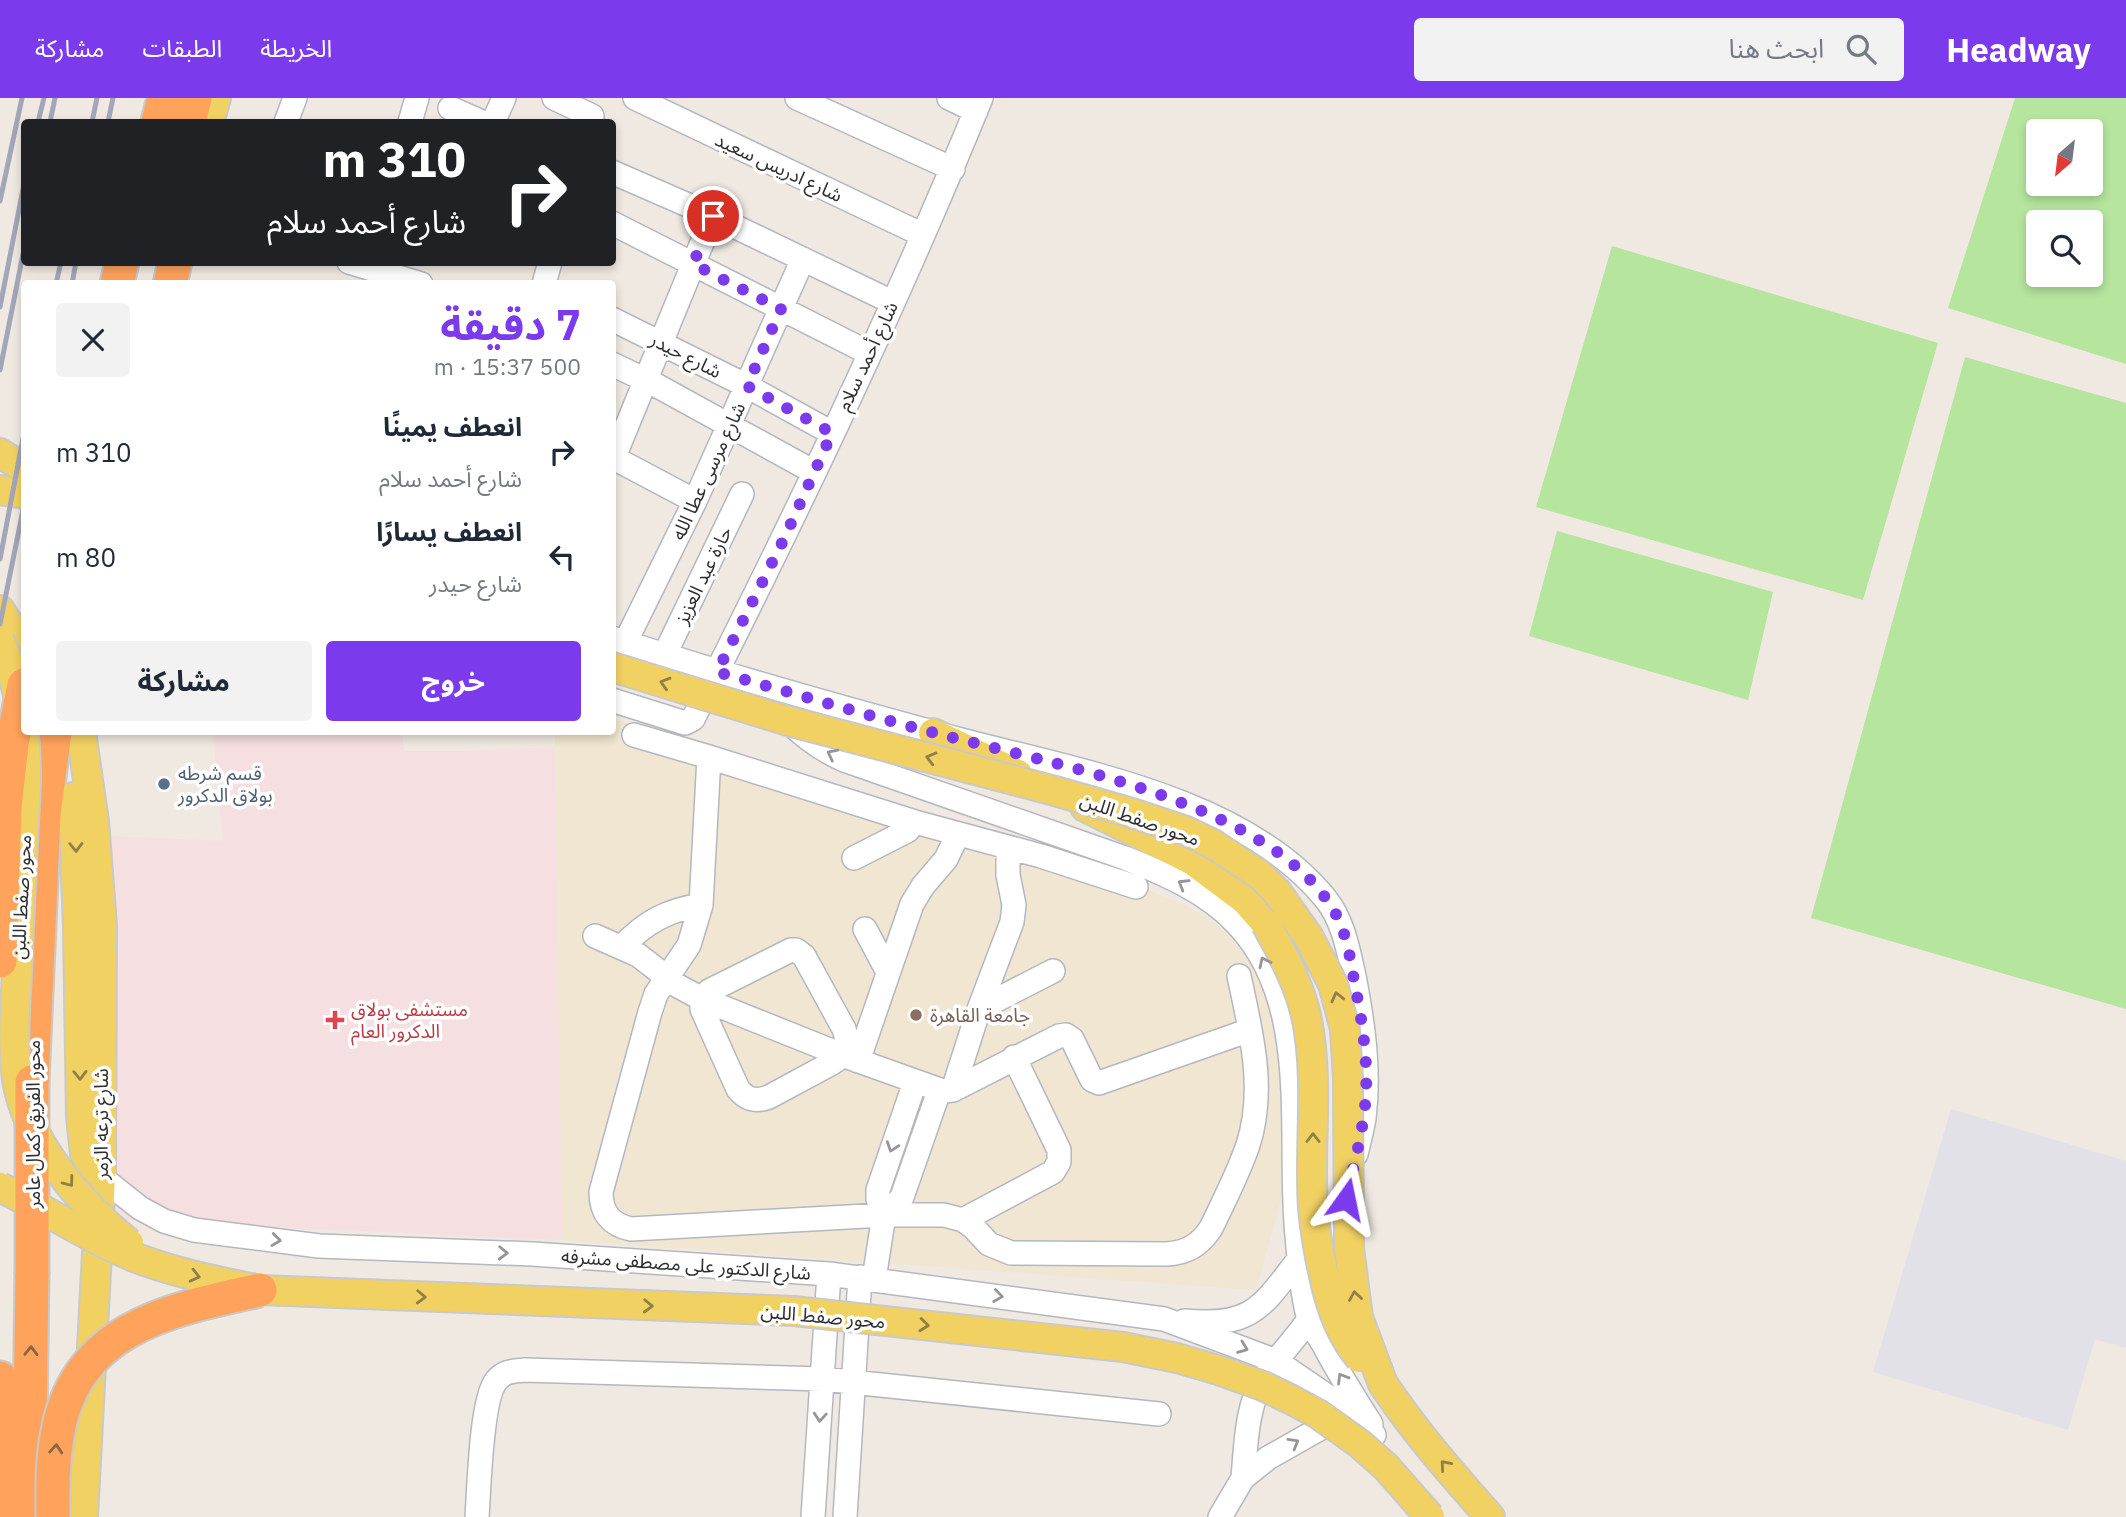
<!DOCTYPE html>
<html lang="ar">
<head>
<meta charset="utf-8">
<style>
  :root { --surface:#fff; --page:#f2f2f3; --text:#1f2937; --muted:#747a83; --accent:#7c3aed }
  body { margin:0; font-family:"IBM Plex Sans","Noto Sans Arabic",sans-serif; background:var(--page); color:var(--text); direction:rtl; height:100vh; display:flex; flex-direction:column; font-size:26px; white-space:nowrap }
  * { box-sizing:border-box; margin:0 }
  p { font-size:23px; color:var(--muted) }
  .icon { flex:none; width:38px; height:38px; fill:none; stroke:currentColor; stroke-width:2; stroke-linecap:round; stroke-linejoin:round }
  .map { position:relative; flex:1; overflow:hidden; direction:ltr }
  .sheet { position:absolute; left:21px; top:182px; width:595px; height:455px; display:flex; flex-direction:column; background:var(--surface); border-radius:7px; box-shadow:0 4px 10px #0003; direction:rtl }
  .sheet>* { flex:none }
  .top-card { position:absolute; left:21px; top:21px; width:595px; height:147px; border-radius:7px; box-shadow:0 4px 10px #0003; direction:rtl; background:#202124; color:#fff; overflow:hidden }
  .needle { width:46px; rotate:208deg }
  .controls { position:absolute; left:2026px; top:21px; display:grid; gap:14px }
  .controls a { display:grid; place-items:center; width:77px; height:77px; border-radius:7px; background:var(--surface); box-shadow:0 4px 10px #0003; font-size:35px }
  .pin { position:absolute; display:grid; place-items:center; width:60px; height:60px; color:#fff; margin:-30px; border:4px solid #fff; border-radius:50%; box-shadow:0 2px 7px #0007 }
  .me { position:absolute; width:77px; margin:-38px; rotate:12deg; stroke-linejoin:round; filter:drop-shadow(0 0 5px #0008) }
  .turn { display:flex; align-items:center; gap:24px; height:147px; padding:0 35px; font-size:32px }
  .turn .icon { width:91px; height:91px; stroke-width:2.5 }
  .turn b { display:block; font-size:49px; line-height:60px }
  .round { display:grid; place-items:center; flex:none; width:74px; height:74px; border-radius:7px; background:var(--page) }
  .head { display:flex; align-items:center; justify-content:space-between; height:119px; padding:0 35px }
  h1 { font-size:42px; font-weight:700; line-height:52px; color:var(--accent) }
  .action { display:flex; gap:14px; margin-top:auto; padding:14px 35px }
  .action a { flex:1; height:80px; border-radius:7px; background:var(--accent); color:#fff; font-size:28px; font-weight:700; line-height:80px; text-align:center }
  .action a+a { background:var(--page); color:var(--text) }
  ul { padding:0; list-style:none }
  li { display:flex; align-items:center; gap:21px; height:105px; padding:0 35px }
  li div { flex:1 }
  li b { display:block; font-size:26px }
  li em { font-style:normal }
  header { display:flex; align-items:center; gap:42px; box-sizing:border-box; height:98px; padding:0 35px; background:var(--accent); color:#fff }
  header strong { font-size:33px }
  nav { display:flex; gap:38px; margin-inline-start:auto; font-size:24px }
  .search { width:490px; height:63px; background:var(--page); display:flex; align-items:center; gap:18px; box-sizing:border-box; padding:0 24px; border-radius:7px; color:var(--muted); font-size:26px }
  .map>svg:first-child { display:block }
  .industrial { fill:#e3e1e8 }
  .education { fill:#f0e6d1 }
  .medical { fill:#f5dfe0 }
  .green { fill:#b6e59e; fill-rule:evenodd }
  .lines { fill:none; stroke-linecap:round; stroke-linejoin:round }
  .minor-casing { stroke:#b4b7c1; stroke-width:26 }
  .major-casing { stroke:#c9c9c9; stroke-width:32 }
  .highway-casing { stroke:#c9c9c9; stroke-width:37 }
  .minor { stroke:#fff; stroke-width:23 }
  .major { stroke:#f2d163; stroke-width:28 }
  .highway { stroke:#ffa35c; stroke-width:33 }
  .rail { stroke:#a3a6b8; stroke-width:5 }
  .major-bridge-casing { stroke:#c9c9c9; stroke-width:32; stroke-linecap:butt }
  .highway-bridge-casing { stroke:#c9c9c9; stroke-width:37; stroke-linecap:butt }
  .major-bridge { stroke:#f2d163; stroke-width:28 }
  .highway-bridge { stroke:#ffa35c; stroke-width:33 }
  .oneway { stroke:#908048 }
  .oneway2 { stroke:#969696 }
  .oneway3 { stroke:#8c6343 }
  .route { stroke:#7c3aed; stroke-width:12; stroke-dasharray:0 21.6 }
  .service-dot { fill:#5c6f8a; stroke:#fff; stroke-width:2.5 }
  .education-dot { fill:#8d6e63; stroke:#fff; stroke-width:2.5 }
  .health-dot { fill:#e0444e; stroke:#fff; stroke-width:2.5 }
  .labels { text-anchor:middle; dominant-baseline:central; stroke-width:7; stroke-linejoin:round; paint-order:stroke }
  .street-label { font-size:19px; fill:#2e2e2e; stroke:#fff }
  .service-label { font-size:19px; fill:#4e5e75; stroke:#fff; text-anchor:start }
  .health-label { font-size:19px; fill:#be3a42; stroke:#fff; text-anchor:start }
  .education-label { font-size:19px; fill:#785e54; stroke:#fff; text-anchor:start }
</style>
</head>
<body>
<header>
<strong>Headway</strong>
<div class="search"><svg class="icon" aria-label="search" viewBox="0 0 24 24"><circle cx="10" cy="10" r="6"/><path d="M15 15l6 6"/></svg>ابحث هنا</div>
<nav><a>الخريطة</a><a>الطبقات</a><a>مشاركة</a></nav>
</header>
<div class="map">
<svg width="2126" height="1419" viewBox="0 0 2126 1419">
  <rect width="100%" height="100%" fill="#efe9e1"/>
  <path class="industrial" d="M1951,1011L2126,1063V1250L2095,1241L2068,1332L1873,1274Z"/>
  <path class="education" d="M613,621L1098,772L1183,806L1207,819L1225,833L1244,853L1258,874L1270,902L1277,931L1286,1037L1283,1094L1256,1192L562,1142L555,634H612Z"/>
  <path class="medical" d="M213,634H402L404,653H459L555,649L562,1142L121,1122L116,1115L111,1101L110,738L223,743Z"/>
  <path class="green" d="M2015,0H2126V266L1948,210ZM2091,33V86H2039V33ZM2039,124H2091V177H2039Z
    M1612,148L1938,245L1863,502L1536,409Z
    M1965,259L2126,305V911L1811,820Z
    M1557,433L1773,494L1748,602L1529,538Z"/>
  <g class="lines">
    <g class="minor-casing">
      <path id="minor" d="M554,0L592,18
        M635,0L923,137
        M797,0L953,71
        M949,0L976,13
        M450,10L482,24
        M286,24L295,0
        M410,24L417,0
        M495,24V20L504,0
        M612,74L713,118L892,204
        M612,125L869,255
        M349,164L421,186
        M544,186L550,164
        M612,221L747,288L832,335
        M612,266L654,286L814,374
        M612,359L695,403
        M612,364L713,118
        M612,540C718,575 825,605 932,634C1058,670 1238,694 1325,800C1343,822 1348,851 1354,878C1363,925 1370,972 1364,1020C1362,1032 1359,1044 1356,1056
        M625,545L695,403L803,161
        M664,558L742,396
        M612,602L685,625L693,621C796,417 895,211 981,0
        M788,623C805,640 822,652 844,662L1125,760C1165,776 1208,794 1238,827C1313,907 1287,1038 1297,1138C1299,1161 1302,1199 1309,1221C1313,1231 1320,1240 1325,1249C1339,1276 1355,1301 1371,1326
        M634,637L709,659L915,724L1041,758L1136,789
        M709,659L701,807L689,847L656,896L650,914L601,1094C601,1115 611,1127 631,1131L884,1117H944L963,1122L973,1129L989,1146L1011,1155L1166,1156C1187,1155 1200,1147 1211,1130C1224,1103 1238,1076 1248,1047C1266,991 1251,934 1239,878
        M854,760L907,733L915,724
        M865,831L888,874
        M595,838L638,857L678,888L702,901L842,957L943,993L953,992L1059,938L1066,937L1072,941L1092,982L1099,985L1250,932
        M622,849C645,824 668,812 701,807
        M791,852H796L804,858L844,931C850,946 845,958 832,965L769,999C756,1004 747,1002 738,991L702,911V901L709,893Z
        M979,911L1053,873
        M858,963L912,806L923,788L946,761L958,736
        M953,992L979,911L1012,824L1014,807L1008,777V750
        M101,1079L140,1110L164,1123L194,1132L225,1136L319,1148L532,1156L829,1176L1164,1221L1276,1263L1330,1300L1367,1336L1374,1337
        M884,1117L892,1112L902,1099L939,993
        M963,1122L1053,1074L1059,1064V1052L1014,959
        M874,1181L884,1117L878,1101V1092L915,984
        M1184,1223C1256,1230 1263,1206 1303,1156
        M1243,1380C1246,1347 1246,1311 1263,1281C1279,1255 1303,1235 1317,1208C1331,1182 1335,1149 1342,1121
        M477,1419C479,1391 481,1302 496,1283C504,1273 513,1273 525,1272L823,1281L1159,1316
        M813,1419L829,1176
        M845,1419L860,1179
        M1220,1419L1243,1380L1268,1360L1342,1318"/>
    </g>
    <g class="major-casing">
      <path id="major" d="M209,24L216,0
        M0,355L24,370
        M0,392L24,396
        M0,512L24,551
        M81,634L94,723L102,828L101,1079L83,1419
        M933,635L1018,676
        M73,699L78,830L81,1019L85,1056L95,1072
        M1085,709L1193,763L1245,802L1266,826
        M1383,1286C1415,1334 1452,1376 1490,1419"/>
    </g>
    <g class="highway-casing">
      <path id="highway" d="M158,24L164,0
        M189,24L195,0
        M117,186L122,164
        M170,186L175,164
        M32,984L44,716L55,634
        M32,1176L30,1322L33,1419
        M0,1280L6,1419"/>
    </g>
    <use href="#minor" class="minor"/>
    <use href="#major" class="major"/>
    <use href="#highway" class="highway"/>
    <path class="rail" d="M38,24L44,0
      M50,24L55,0
      M92,24L97,0
      M108,24L113,0
      M0,103L22,0
      M56,186L61,164
      M72,186L76,164
      M0,209L24,86
      M0,272L24,151
      M0,461L24,335
      M0,526L24,407"/>
    <g class="major-bridge-casing">
      <path id="major-bridge" d="M0,543C21,588 26,635 26,684C23,739 21,794 18,849C17,892 11,938 17,982C27,1044 81,1107 129,1145
        M612,569L788,623L1055,693L1135,716L1186,733L1213,746L1260,777L1277,794L1308,838L1333,886L1345,931L1348,981L1349,1150L1358,1219L1383,1286
        M1266,826C1285,860 1304,895 1309,934C1318,993 1309,1052 1313,1110C1315,1133 1319,1156 1324,1178C1330,1207 1341,1238 1360,1260
        M0,1089C45,1111 88,1140 134,1159C175,1175 217,1183 260,1192L794,1213L1123,1249L1177,1260L1218,1272L1263,1288L1292,1302L1318,1316L1360,1346L1386,1369L1430,1419"/>
    </g>
    <g class="highway-bridge-casing">
      <path id="highway-bridge" d="M0,863L5,709L12,646L24,587
        M32,984V1176
        M53,1419C53,1393 52,1365 57,1339C74,1230 168,1212 260,1192"/>
    </g>
    <use href="#major-bridge" class="major-bridge"/>
    <use href="#highway-bridge" class="highway-bridge"/>
  </g>
  <defs><path id="oneway-chevron" d="M-2-3.5L2.5 0L-2 3.5" fill="none" stroke-width="1.6" stroke-linecap="round" stroke-linejoin="round" transform="scale(1.75)"/></defs>
  <g class="oneway">
    <use href="#oneway-chevron" transform="translate(665 585) rotate(-163)"/>
    <use href="#oneway-chevron" transform="translate(931 660) rotate(-165)"/>
    <use href="#oneway-chevron" transform="translate(76 749) rotate(89)"/>
    <use href="#oneway-chevron" transform="translate(1337 899) rotate(-104)"/>
    <use href="#oneway-chevron" transform="translate(80 977) rotate(89)"/>
    <use href="#oneway-chevron" transform="translate(1313 1040) rotate(-90)"/>
    <use href="#oneway-chevron" transform="translate(69 1084) rotate(53)"/>
    <use href="#oneway-chevron" transform="translate(195 1178) rotate(14)"/>
    <use href="#oneway-chevron" transform="translate(1355 1198) rotate(-99)"/>
    <use href="#oneway-chevron" transform="translate(421 1199) rotate(2)"/>
    <use href="#oneway-chevron" transform="translate(648 1208) rotate(2)"/>
    <use href="#oneway-chevron" transform="translate(924 1227) rotate(6)"/>
    <use href="#oneway-chevron" transform="translate(1445 1367) rotate(-131)"/>
  </g>
  <g class="oneway2">
    <use href="#oneway-chevron" transform="translate(832 656) rotate(-153)"/>
    <use href="#oneway-chevron" transform="translate(1183 786) rotate(-149)"/>
    <use href="#oneway-chevron" transform="translate(1264 864) rotate(-116)"/>
    <use href="#oneway-chevron" transform="translate(892 1049) rotate(109)"/>
    <use href="#oneway-chevron" transform="translate(276 1142) rotate(7)"/>
    <use href="#oneway-chevron" transform="translate(503 1155) rotate(2)"/>
    <use href="#oneway-chevron" transform="translate(998 1198) rotate(8)"/>
    <use href="#oneway-chevron" transform="translate(1243 1250) rotate(21)"/>
    <use href="#oneway-chevron" transform="translate(1342 1280) rotate(-121)"/>
    <use href="#oneway-chevron" transform="translate(820 1319) rotate(94)"/>
    <use href="#oneway-chevron" transform="translate(1294 1345) rotate(-30)"/>
  </g>
  <g class="oneway3">
    <use href="#oneway-chevron" transform="translate(31 1253) rotate(-89)"/>
    <use href="#oneway-chevron" transform="translate(56 1351) rotate(-86)"/>
  </g>
  <g class="lines">
    <path class="route" d="M713,118L693,166L781,211L747,288L832,335L784,441L717,574C790,594 862,616 935,635C1051,666 1267,703 1333,811C1346,833 1350,858 1354,882C1363,927 1371,976 1363,1023C1359,1049 1352,1075 1346,1101"/>
  </g>
  <circle class="service-dot" cx="164" cy="686" r="7"/>
  <circle class="education-dot" cx="916" cy="917" r="7"/>
  <path class="health-dot" d="M331.5 911.5h7v7h7v7h-7v7h-7v-7h-7v-7h7z"/>
  <g class="labels">
    <g class="street-label">
      <text transform="translate(779 69) rotate(25)">شارع ادريس سعيد</text>
      <text transform="translate(686 257) rotate(27)">شارع حيدر</text>
      <text transform="translate(867 258) rotate(-65)">شارع أحمد سلام</text>
      <text transform="translate(708 373) rotate(-65)">شارع مرسى عطا الله</text>
      <text transform="translate(703 477) rotate(-64)">حارة عبد العزيز</text>
      <text transform="translate(1140 721) rotate(19)">محور صفط اللبن</text>
      <text transform="translate(21 799) rotate(-87)">محور صفط اللبن</text>
      <text transform="translate(33 1026) rotate(-90)">محور الفريق كمال عامر</text>
      <text transform="translate(101 1026) rotate(-90)">شارع ترعه الزمر</text>
      <text transform="translate(686 1166) rotate(4)">شارع الدكتور على مصطفى مشرفه</text>
      <text transform="translate(823 1218) rotate(5)">محور صفط اللبن</text>
    </g>
    <g class="service-label">
      <text x="178" y="675">قسم شرطه<tspan x="178" dy="22">بولاق الدكرور</tspan></text>
    </g>
    <g class="health-label">
      <text x="351" y="911">مستشفى بولاق<tspan x="351" dy="22">الدكرور العام</tspan></text>
    </g>
    <g class="education-label">
      <text x="930" y="917">جامعة القاهرة</text>
    </g>
  </g>
</svg>
<div class="controls">
<a><svg class="needle" viewBox="-14 -14 28 28"><path d="M0-13l5 13h-10z" fill="#e53935"/><path d="M0 13l5-13h-10z" fill="#747a83"/></svg></a>
<a><svg class="icon" aria-label="search" viewBox="0 0 24 24"><circle cx="10" cy="10" r="6"/><path d="M15 15l6 6"/></svg></a>
</div>
<div class="pin" style="left:713px;top:118px;background:#d93025"><svg class="icon" aria-label="arrive" viewBox="0 0 24 24"><path d="M6 21V4h12l-3 4 3 4H6"/></svg></div>
<svg class="me" style="left:1346px;top:1101px" viewBox="-20 -20 40 40"><path d="M0-17L14 15 0 8-14 15z" fill="#7c3aed" stroke="#fff" stroke-width="4"/></svg>
<div class="top-card">
<div class="turn"><svg class="icon" aria-label="right" viewBox="0 0 24 24"><path d="M7 20v-9h11M14 6l5 5-5 5"/></svg><div><b>310 m</b>شارع أحمد سلام</div></div>
</div>
<section class="sheet">
<div class="head"><div><h1>7 دقيقة</h1><p>500 m · 15:37</p></div><a class="round"><svg class="icon" aria-label="close" viewBox="0 0 24 24"><path d="M6 6l12 12M18 6L6 18"/></svg></a></div>
<ul>
<li><svg class="icon" aria-label="right" viewBox="0 0 24 24"><path d="M7 20v-9h11M14 6l5 5-5 5"/></svg><div><b>انعطف يمينًا</b><p>شارع أحمد سلام</p></div><em>310 m</em></li>
<li><svg class="icon" aria-label="left" viewBox="0 0 24 24"><path d="M17 20v-9H6M10 6l-5 5 5 5"/></svg><div><b>انعطف يسارًا</b><p>شارع حيدر</p></div><em>80 m</em></li>
</ul>
<div class="action"><a>خروج</a><a>مشاركة</a></div>
</section>
</div>
</body>
</html>
